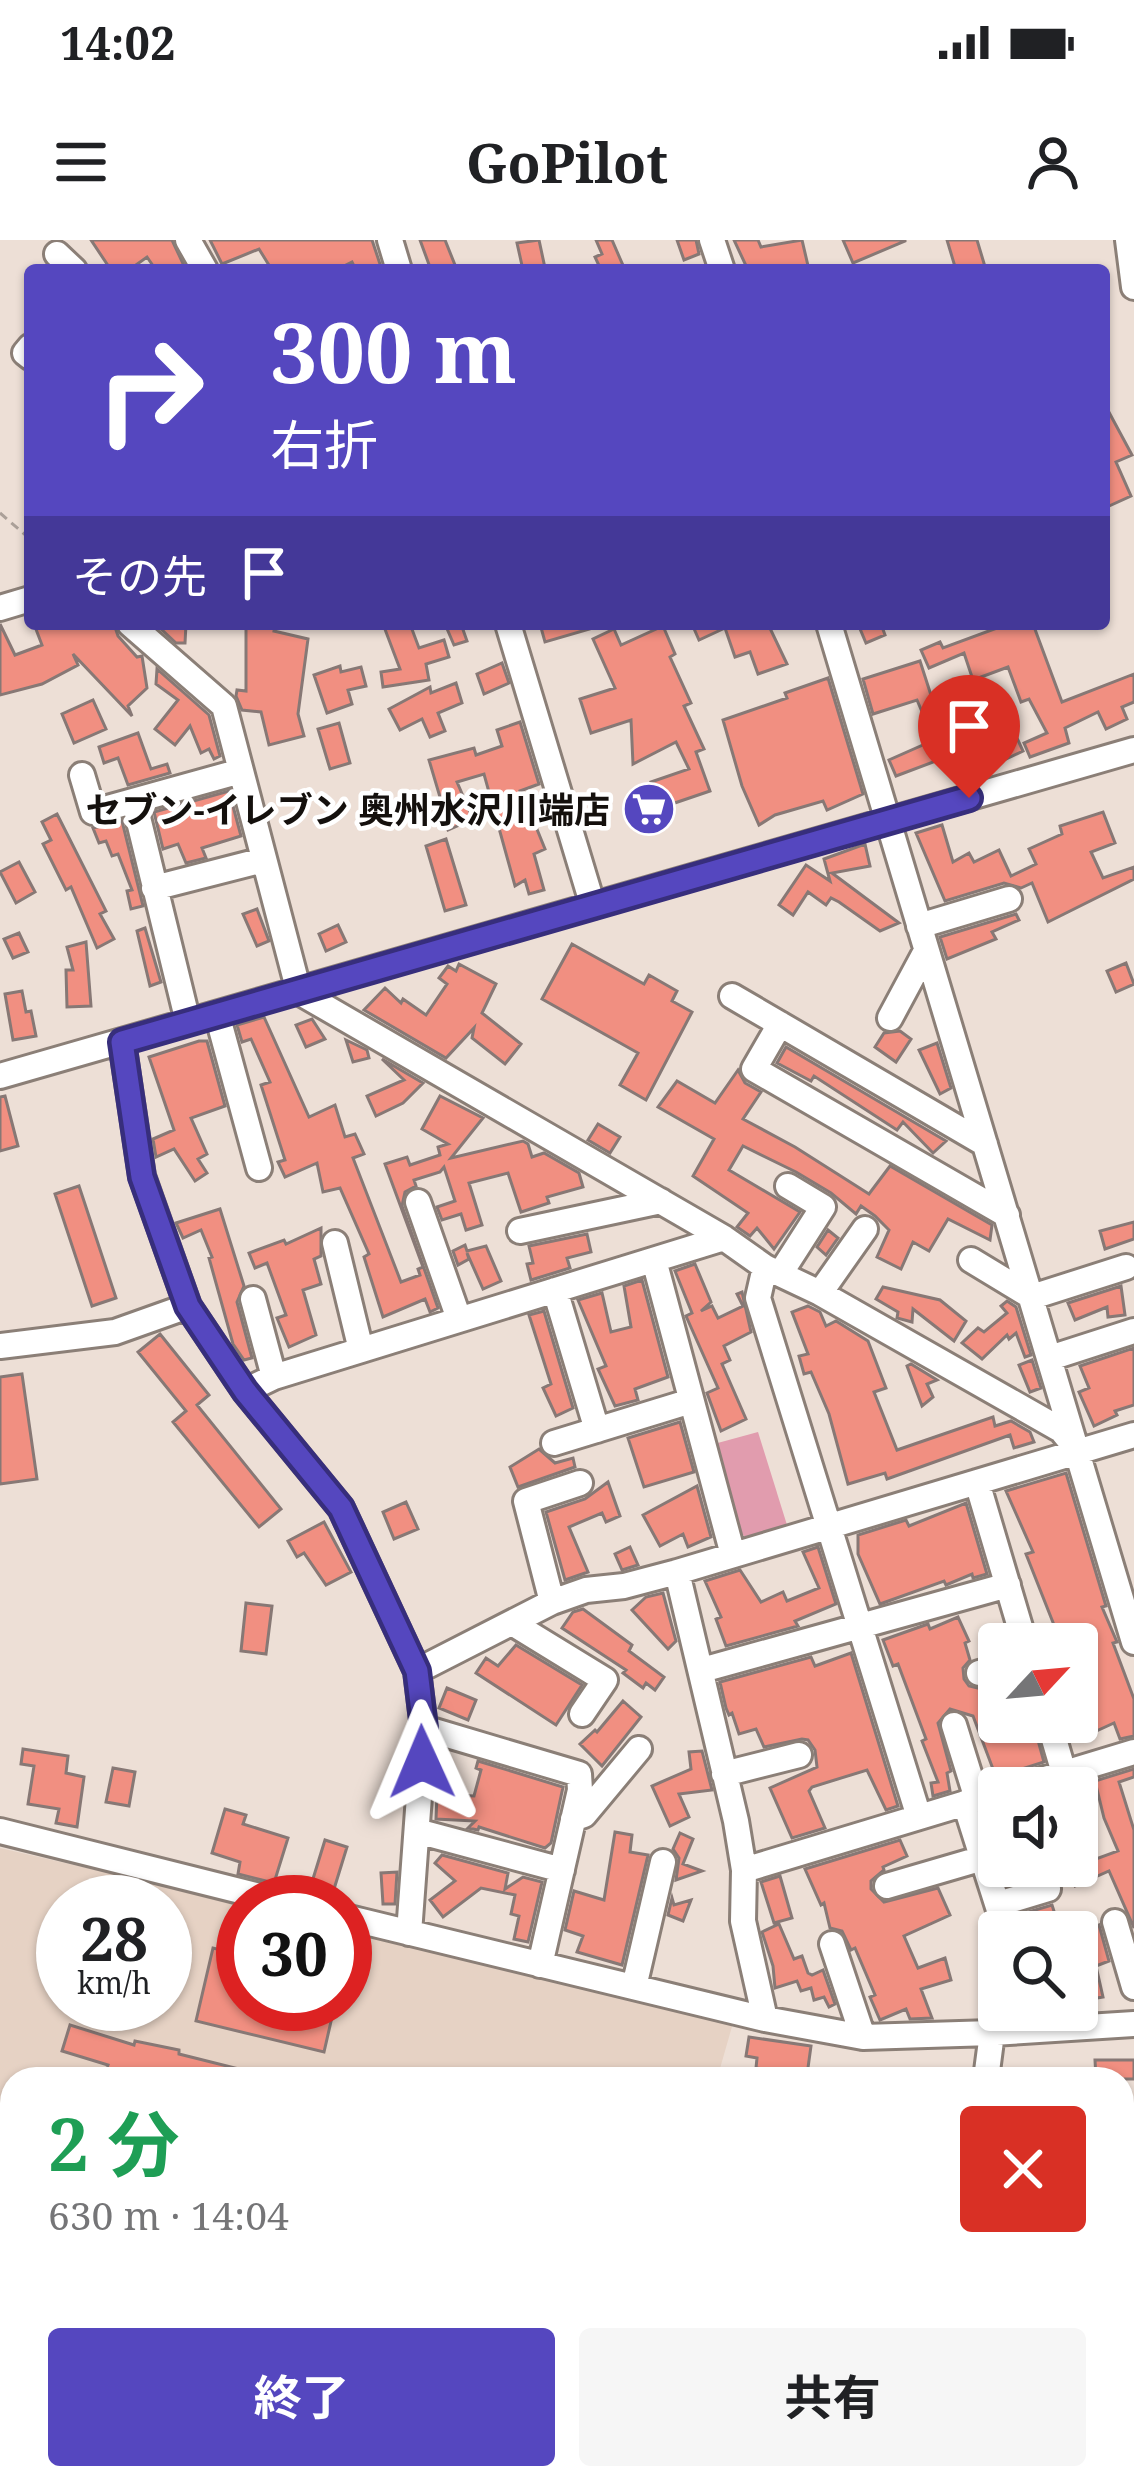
<!DOCTYPE html>
<html lang="ja">
<head>
<meta charset="utf-8">
<style>
  :root { --surface:#fff; --page:#f6f6f6; --text:#202124; --muted:#757577; --accent:#5547bf }
  body { margin:0; font-family:"Noto Serif","Noto Sans JP",serif; background:var(--page); color:var(--text); height:100vh; display:flex; flex-direction:column; font-size:45px; white-space:nowrap }
  * { box-sizing:border-box; margin:0 }
  p { font-size:39px; color:var(--muted) }
  .icon { flex:none; width:66px; height:66px; fill:none; stroke:currentColor; stroke-width:2; stroke-linecap:round; stroke-linejoin:round }
  .map { position:relative; flex:1; overflow:hidden }
  .side { position:absolute; left:0px; top:1827px; width:1134px; height:423px; display:flex; flex-direction:column; background:var(--surface); border-radius:36px 36px 0 0; box-shadow:0 3px 9px #0004 }
  .side>* { flex:none }
  .top-card { position:absolute; left:24px; top:24px; width:1086px; height:366px; border-radius:12px; box-shadow:0 3px 9px #0004; background:#5547bf; color:#fff; overflow:hidden }
  .needle { width:78px; rotate:64deg }
  .fabs { position:absolute; left:978px; top:1383px; display:grid; gap:24px }
  .fabs a { display:grid; place-items:center; width:120px; height:120px; border-radius:12px; background:var(--surface); box-shadow:0 3px 9px #0004; font-size:60px }
  .speed { position:absolute; left:36px; top:1635px; display:flex; gap:24px; font-size:60px; font-weight:700; text-align:center }
  .speed>* { display:grid; place-content:center; width:156px; height:156px; border-radius:50%; background:var(--surface); box-shadow:0 3px 9px #0004; line-height:1 }
  .speed small { font-size:30px; font-weight:400 }
  .speed .limit { border:18px solid #d22; background:#fff; color:#111 }
  .pin { position:absolute; display:grid; place-items:center; width:102px; height:102px; color:#fff; margin:-123px -51px; border-radius:50% 50% 50% 0; rotate:-45deg; box-shadow:0 0 12px #0007 }
  .pin .icon { rotate:45deg }
  .me { position:absolute; width:132px; margin:-66px; rotate:359deg; stroke-linejoin:round; filter:drop-shadow(0 0 9px #0008) }
  .turn { display:flex; align-items:center; gap:42px; height:252px; padding:0 48px; font-size:54px }
  .turn .icon { width:156px; height:156px; stroke-width:2.5 }
  .turn b { display:block; font-size:84px; line-height:102px }
  .then { display:flex; align-items:center; height:114px; padding:0 48px; background:#0003; gap:24px; font-size:45px }
  .round { display:grid; place-items:center; flex:none; width:126px; height:126px; border-radius:12px; background:var(--page) }
  .overview { display:flex; align-items:center; justify-content:space-between; height:204px; padding:0 48px }
  h1 { font-size:72px; font-weight:700; line-height:90px; color:#1e9e55 }
  .primary-button { display:flex; gap:24px; margin-top:auto; padding:24px 48px }
  .primary-button a { flex:1; height:138px; border-radius:12px; background:var(--accent); color:#fff; font-size:48px; font-weight:700; line-height:138px; text-align:center }
  .primary-button a+a { background:var(--page); color:var(--text) }
  .status { display:flex; justify-content:space-between; align-items:center; height:84px; padding:0 60px; background:var(--surface); direction:ltr }
  .status svg { height:33px; fill:currentColor }
  header { display:flex; justify-content:space-between; align-items:center; height:156px; padding:0 48px; background:var(--surface); font-size:54px; font-weight:700 }
  .map>svg:first-child { display:block }
  .built { fill:#e6d2c4; fill-rule:evenodd }
  .green { fill:#e19cae }
  .building { fill:#f18f81; stroke:#877875; stroke-width:3 }
  .lines { fill:none; stroke-linecap:round; stroke-linejoin:round }
  .minor-casing { stroke:#8b7f77; stroke-width:30 }
  .path { stroke:#aba099; stroke-width:3; stroke-dasharray:9 6; stroke-linecap:butt }
  .minor { stroke:#fff; stroke-width:24 }
  .route-casing { stroke:#372e7c; stroke-width:30 }
  .route { stroke:#5547bf; stroke-width:21 }
  .labels { text-anchor:middle; dominant-baseline:central; stroke-width:9; stroke-linejoin:round; paint-order:stroke }
  .poi-label { font-size:36px; font-weight:bold; fill:#14100d; stroke:#fff; text-anchor:end }
</style>
</head>
<body>
<div class="status"><b>14:02</b><svg viewBox="0 0 49 12"><path d="M0 12V9h3v3zM5 12V6h3v6zM10 12V3h3v9zM15 12V0h3v12zM26 1h20v11H26zM47 4h2v5h-2z"/></svg></div>
<header><svg class="icon" aria-label="menu" viewBox="0 0 24 24"><path d="M4 6h16M4 12h16M4 18h16"/></svg>GoPilot<svg class="icon" aria-label="person" viewBox="0 0 24 24"><circle cx="12" cy="8" r="4"/><path d="M4 21q1-7 8-7t8 7"/></svg></header>
<div class="map">
<svg width="1134" height="2249" viewBox="0 0 1134 2249">
  <rect width="100%" height="100%" fill="#eddfd6"/>
  <path class="built" d="M0,1608L243,1664V1764H345V1687L735,1776L717,1839H12V2121L0,2118ZM63,1662H165V1764H63Z"/>
  <path class="green" d="M758,1192L787,1285L746,1298L738,1290L714,1204Z"/>
  <path class="building" d="M91,0H172L186,30H156L147,17L129,30H111Z
    M210,0H372L382,30H356L352,22L336,30H272L259,9L222,24Z
    M420,0H445L457,30H431Z
    M539,0L545,28L523,30L517,3Z
    M596,0H612L625,30H601L595,17L602,14Z
    M677,0H696L699,14L684,20Z
    M734,0H758L761,7L802,0L809,30H748Z
    M843,0H905V1L853,23Z
    M947,0H977L986,30H956Z
    M1104,163L1132,215L1116,222L1131,256L1109,266L1104,253Z
    M0,384L15,415L42,405L34,384H114L118,396L137,417L142,416L147,448L128,466L132,476L73,414L78,425L42,444L0,455Z
    M160,384H186L185,403H176L160,388Z
    M246,384L275,386L274,391L308,399L298,474L304,496L269,505L261,472L242,470L236,456L237,450L246,451Z
    M383,384H410L419,408L444,400L449,417L426,424L429,440L383,447L381,432L400,429Z
    M445,384H461L467,401L454,405Z
    M540,384H592L593,388L545,402Z
    M692,384H768L787,424L758,434L750,412L735,417L725,388L699,400Z
    M858,384H881L885,395L866,403Z
    M996,384H1033L1062,462L1134,434V462L1122,467L1127,479L1106,489L1098,472L1065,488L1069,503L1030,517L1024,503L1047,493L1029,459L1021,462L1008,427L973,440L964,413L929,428L921,410L940,402L943,408L997,388Z
    M663,386L675,414L670,417L691,463L684,466L704,509L696,512L710,551L660,568L651,542L689,529L676,502L633,524L631,480L591,493L580,459L615,448L593,399L614,389L621,405Z
    M920,421L938,477L956,469L973,507L896,536L889,520L934,500L917,460L873,474L863,439Z
    M502,423L509,443L484,454L477,434Z
    M340,426L341,432L361,427L366,446L348,450L352,464L327,473L314,435Z
    M157,429L209,475L220,516L214,519L209,509L201,513L190,486L175,505L155,489L178,460L156,444Z
    M828,438L863,554L827,570L823,561L775,575L759,585L742,546L723,480L787,458L785,453Z
    M456,443L462,463L438,473L445,491L430,497L422,479L400,490L389,469L430,447L431,453Z
    M93,460L106,489L74,503L62,474Z
    M520,482L539,544L520,551L528,578L532,577L545,609L534,614L544,650L529,654L525,640L515,646L484,534L457,542L473,579L448,590L435,559L440,557L429,520L474,508L476,515L502,506L497,490Z
    M339,483L350,523L330,529L318,489Z
    M1010,483L1023,511L1006,519L993,491Z
    M138,493L151,529L167,524L170,533L128,545L118,518L104,523L99,507Z
    M229,551L241,596L202,608L206,618L186,623L178,604L163,609L154,572Z
    M1103,572L1115,603L1091,612L1103,638L1134,627V639L1048,682L1032,643L1021,648L1004,643L945,661L916,593L942,585L953,622L969,613L974,622L999,610L1011,636L1036,624L1029,609L1062,594L1060,586Z
    M57,574L106,671L100,674L114,699L97,708L71,647L66,650L43,604L51,600L42,582Z
    M122,581L143,666L131,669L127,651L132,650L118,614L112,616L106,601L99,603L93,588Z
    M446,599L466,665L445,671L426,606Z
    M865,604L870,626L832,633L899,683L880,691L839,662L831,658L826,665L808,652L793,675L779,665L806,625L830,641L824,619Z
    M19,622L35,652L16,663L0,632Z
    M257,669L269,701L257,706L243,674Z
    M1016,674L1019,680L992,692L996,699L947,719L940,697Z
    M338,685L346,702L326,711L319,694Z
    M145,688L161,742L150,746L137,691Z
    M19,693L28,712L13,718L4,699Z
    M86,702L91,766L67,767L66,730H73L67,707Z
    M572,704L644,744L649,735L677,751L672,761L692,772L646,860L620,845L638,813L542,759Z
    M1126,723L1134,744L1116,752L1107,731Z
    M459,724L496,744L482,773L521,804L505,824L472,798L474,788L446,818L364,770L385,748L401,763L403,759L426,775L447,744L439,738L448,726L456,731Z
    M22,751L26,772L31,771L36,796L13,800L5,754Z
    M264,777L309,877L335,865L345,897L355,894L364,914L353,918L401,1042L420,1035L418,1029L423,1027L385,924L407,917L410,925L440,915L438,907L448,904L422,889L440,856L483,878L451,918L523,901L528,904L532,917L544,913L579,933L583,947L547,957L549,963L521,972L508,933L469,943L482,985L466,990L461,974L442,980L437,967L455,961L444,927L440,932L414,940L416,946L405,952L402,966L438,1068L430,1072L425,1059L383,1077L364,1017L369,1014L340,948L323,952L317,923L285,937L278,922L285,920L261,845L270,842L251,799L242,802L237,785Z
    M312,779L325,799L306,807L296,785Z
    M900,791L911,799L896,822L875,807L884,793Z
    M346,800L367,810L369,818L353,822Z
    M199,801H207L225,866L191,878L207,914L198,919L207,933L195,941L174,909L156,917L153,899L174,890L149,817Z
    M937,803L951,848L940,854L919,810Z
    M786,807L946,901L933,913L903,882L897,890L814,836L811,841L777,823Z
    M382,819L423,843L403,863L376,876L367,856L404,840Z
    M738,830L745,843L761,852L743,879L795,907L869,954L890,926L992,985L990,1000L948,979L929,1011L913,1002L901,1029L877,1017L889,990L875,976L861,966L856,974L831,953L796,932L743,906L729,930L800,972L774,1009L757,988L750,996L737,987L748,973L693,936L714,899L658,867L677,841L715,863Z
    M5,856L18,906L0,911V857Z
    M598,884L620,897L610,913L588,900Z
    M79,946L116,1058L92,1066L55,954Z
    M220,969L244,1046L237,1062L252,1118L244,1120L233,1104L209,1018L212,1017L201,990L183,998L176,983Z
    M1134,982V999L1105,1009L1100,991Z
    M321,988V1016L314,1019L321,1044L303,1050L316,1095L289,1107L277,1078L286,1075L267,1023L255,1028L249,1013L284,1000L286,1004Z
    M828,990L838,998L826,1015L817,1007Z
    M587,994L591,1012L567,1018L570,1028L531,1040L527,1024L533,1023L529,1006Z
    M465,1005L467,1011L486,1006L501,1041L483,1049L467,1013L469,1019L458,1025L453,1011Z
    M695,1024L711,1062L701,1071L712,1066L718,1078L743,1066L737,1054L742,1052L751,1092L724,1106L730,1120L722,1124L746,1179L721,1191L707,1153L718,1148L686,1076L692,1073L675,1031Z
    M642,1040L668,1137L635,1149L638,1160L615,1166L598,1129L606,1126L578,1060L602,1053L611,1092L631,1087L624,1046Z
    M1121,1046L1125,1075L1108,1077L1107,1067L1075,1080L1068,1063Z
    M883,1047L940,1060L966,1081L954,1101L913,1069L912,1082L897,1078L898,1072L876,1059Z
    M1007,1061L1016,1067L1031,1115L1025,1117L1016,1093L1009,1099L1007,1095L982,1119L962,1103L978,1088L984,1092L1007,1073L1001,1066Z
    M808,1066L820,1072L826,1086L836,1081L868,1101L886,1148L874,1152L897,1210L993,1177L995,1186L1011,1181L1030,1192L1034,1202L1014,1208L1010,1195L887,1239L885,1233L848,1244L829,1174L811,1132L804,1134L799,1116L808,1114L792,1072Z
    M544,1071L573,1168L556,1176L543,1148L551,1144L529,1075Z
    M160,1094L209,1155L197,1165L281,1269L259,1287L173,1182L186,1171L138,1112Z
    M1134,1108V1165L1115,1171L1117,1175L1094,1186L1079,1152L1089,1148L1080,1126Z
    M1032,1120L1041,1148L1030,1152L1019,1125Z
    M911,1124L937,1140L927,1144L933,1157L922,1166L907,1126Z
    M22,1134L37,1239L0,1244V1137Z
    M680,1182L694,1232L644,1247L628,1198Z
    M539,1209L555,1223L573,1218L575,1227L518,1247L510,1227Z
    M1066,1233L1106,1366L1102,1367L1117,1402L1113,1403L1134,1459V1496L1120,1499L1114,1483L1081,1498L1077,1489V1404L1041,1402L1037,1387L1054,1385L1026,1314L1033,1312L1006,1251Z
    M608,1242L620,1276L606,1282L602,1273L569,1287L588,1332L565,1340L546,1272L585,1259Z
    M697,1246L711,1297L688,1307L683,1294L660,1306L643,1275Z
    M406,1262L418,1289L394,1299L383,1272Z
    M966,1263L987,1334L973,1338L972,1334L946,1345L944,1341L880,1364L858,1314V1295L906,1280L909,1286Z
    M324,1282L351,1332L326,1345L304,1313L297,1317L288,1301Z
    M630,1307L638,1325L622,1330L615,1314Z
    M818,1307L836,1364L795,1381L798,1386L726,1406L716,1379L721,1377L705,1341L740,1330L761,1362L783,1352L787,1361L819,1348L803,1312Z
    M663,1353L676,1401L668,1409L632,1370L646,1357Z
    M246,1363L272,1366L266,1414L241,1411Z
    M583,1369L632,1405L629,1411L664,1437L655,1450L646,1443L643,1448L623,1433L626,1430L562,1388L573,1372Z
    M958,1377L969,1401L965,1403L970,1420L963,1428L964,1439L969,1446L982,1449L991,1477L998,1474L999,1482H1033L1044,1522L996,1537L973,1476L950,1469L938,1483L951,1531L947,1533L950,1551L933,1556L931,1543L938,1542L922,1501L926,1499L898,1424L893,1426L883,1400L928,1384L930,1389Z
    M516,1405L582,1445L556,1485L476,1433L486,1418L498,1426Z
    M851,1413L898,1566L886,1570L867,1530L812,1547L809,1551L825,1588L792,1598L770,1548L817,1527L815,1510L808,1500L802,1499L764,1507L756,1489L739,1494L732,1473L729,1475L726,1468L720,1442L811,1417L815,1426Z
    M447,1448L476,1460L468,1480L439,1468Z
    M623,1461L641,1477L602,1526L580,1504L595,1490L597,1492Z
    M23,1509L68,1516L66,1533L84,1537L77,1587L56,1583L59,1569L28,1564L34,1526L21,1524Z
    M702,1511L712,1550L679,1554L689,1577L670,1586L652,1546L691,1529L689,1512Z
    M478,1521L563,1547L551,1603L545,1608L479,1587L478,1590L468,1588L475,1581L436,1579L437,1554L474,1556L481,1530L476,1528Z
    M113,1528L135,1532L129,1566L106,1562Z
    M1134,1529V1537L1119,1542L1134,1590V1688L1109,1631L1075,1646L1066,1626H1077L1118,1611L1104,1578L1095,1541Z
    M225,1569L246,1575L243,1584L288,1598L274,1643L238,1634L240,1622L212,1613Z
    M615,1592L632,1595L630,1612L648,1615L622,1725L577,1712L583,1696L565,1690L574,1651L604,1660Z
    M680,1593L693,1599L683,1624L702,1631L676,1640L679,1618L673,1609Z
    M325,1600L347,1607L334,1649L312,1642Z
    M900,1600L907,1616L883,1627L884,1630L871,1641V1649L884,1662L938,1648L950,1675L904,1696L918,1728L945,1718L951,1740L921,1749L932,1778L910,1779L906,1769L880,1780L870,1757L875,1755L855,1708L851,1710L842,1691L830,1688L824,1663L821,1665L805,1629Z
    M442,1615L508,1633L505,1649L523,1637L542,1642L528,1702L514,1699L519,1676L511,1674L515,1655L481,1648L443,1677L430,1660L455,1641L435,1623Z
    M1015,1626H1061L1021,1640Z
    M397,1632L395,1664H383L381,1633Z
    M780,1636L792,1678L774,1683L761,1642Z
    M672,1658L674,1665L691,1660L683,1681L668,1675Z
    M1052,1665L1059,1687L1048,1692H1035L1028,1676L1019,1678L1018,1675Z
    M779,1684L794,1719L802,1716L808,1733L812,1735L823,1730L835,1764L829,1767L824,1757L814,1760L811,1748L801,1751L797,1741L775,1748L773,1726L762,1692Z
    M1099,1685L1109,1721L1096,1726L1103,1757L1085,1760L1077,1728V1693Z
    M226,1691L243,1695V1764H335L324,1812L196,1781L213,1708L221,1710Z
    M165,1692L187,1698L169,1762L165,1761Z
    M70,1785L134,1805L135,1801L179,1810V1814L259,1834L258,1839H126L105,1833L108,1825L62,1811Z
    M749,1797L811,1806L807,1835L756,1828L757,1818L746,1816Z
    M1095,1820H1134V1839H1096Z"/>
  <g class="lines">
    <g class="minor-casing">
      <path id="minor" d="M188,0L205,30
        M390,0L399,30
        M712,0L722,30
        M1128,0L1134,47
        M57,14L74,30
        M30,107L25,113L30,117
        M0,368L30,359
        M130,384L224,466L299,752L724,998L765,1027L820,1053L1061,1190L1079,1212
        M508,384L593,666
        M829,384L1134,1402
        M82,535L93,572L241,531
        M134,561L188,782
        M154,648L263,620
        M919,686L1009,659
        M732,756L985,904
        M217,774L259,928
        M890,778L926,711
        M780,784L754,829L1007,975
        M122,802L142,936L188,1066L245,1151L341,1268L417,1431L424,1488L409,1693
        M0,836L1134,510
        M418,962L459,1079
        M520,991L661,961
        M335,1003L361,1110
        M654,1020L733,1315
        M971,1020L1032,1057L1126,1027
        M765,1027L758,1058L919,1577
        M780,1034L823,967L788,946
        M555,1050L597,1190
        M820,1053L865,989
        M253,1059L274,1137
        M0,1106L115,1092L188,1066
        M1050,1118L1134,1091
        M245,1151L274,1137L724,998
        M554,1203L691,1161
        M977,1242L1025,1404
        M677,1332L736,1581L744,1630L743,1681L765,1779
        M552,1362L526,1261L580,1243
        M512,1383L605,1440L582,1474
        M702,1430L1008,1345
        M417,1431L552,1362L586,1350L624,1346L677,1332L1134,1195
        M979,1433L999,1427
        M1049,1482L1064,1533
        M954,1485L977,1559
        M424,1488L579,1534L580,1550L540,1725
        M724,1534L799,1515
        M1015,1548L1134,1512
        M965,1563L1006,1692
        M573,1579L584,1575L639,1509
        M0,1591L284,1662
        M417,1591L562,1630
        M744,1630L999,1553
        M887,1646L983,1618
        M998,1664L1048,1649
        M345,1677L765,1779L863,1797L992,1793
        M1115,1682L1134,1747
        M832,1704L863,1797
        M634,1747L663,1622
        M986,1839L992,1793L1134,1784
        M0,2120L12,2124
        M418,2238L504,2249
        M557,2249L592,2238"/>
    </g>
    <path class="path" d="M0,273L30,299"/>
    <use href="#minor" class="minor"/>
  </g>
  <g class="lines">
    <g class="route-casing">
      <path id="route" d="M422,1522L424,1488L417,1431L341,1268L245,1151L188,1066L142,937L122,802L969,558"/>
    </g>
    <use href="#route" class="route"/>
  </g>
  <defs>
    <g id="supermarket-disc" transform="scale(2.7)"><circle r="9.5" fill="#5547bf" stroke="#fff"/><path d="M-6-5.5h2.5l.6 2H6L4.5 2H-2.5L-4.4-4H-6ZM-1.5 3.2a1.3 1.3 0 1 0 .1 0ZM3 3.2a1.3 1.3 0 1 0 .1 0Z" fill="#fff"/></g>
  </defs>
  <g fill-rule="evenodd">
    <use href="#supermarket-disc" x="649" y="569"/>
  </g>
  <g class="labels">
    <g class="poi-label">
      <text x="610" y="569">セブン-イレブン 奥州水沢川端店</text>
    </g>
  </g>
</svg>
<div class="fabs">
<a><svg class="needle" viewBox="-14 -14 28 28"><path d="M0-13l5 13h-10z" fill="#e53935"/><path d="M0 13l5-13h-10z" fill="#757577"/></svg></a>
<a><svg class="icon" aria-label="sound" viewBox="0 0 24 24"><path d="M4 9h4l5-4v14l-5-4H4zM17 9q2 3 0 6"/></svg></a>
<a><svg class="icon" aria-label="search" viewBox="0 0 24 24"><circle cx="10" cy="10" r="6"/><path d="M15 15l6 6"/></svg></a>
</div>
<div class="speed"><div>28<small>km/h</small></div><div class="limit">30</div></div>
<div class="pin" style="left:969px;top:558px;background:#d93025"><svg class="icon" aria-label="arrive" viewBox="0 0 24 24"><path d="M6 21V4h12l-3 4 3 4H6"/></svg></div>
<svg class="me" style="left:422px;top:1522px" viewBox="-20 -20 40 40"><path d="M0-17L14 15 0 8-14 15z" fill="#5547bf" stroke="#fff" stroke-width="4"/></svg>
<div class="top-card">
<div class="turn"><svg class="icon" aria-label="right" viewBox="0 0 24 24"><path d="M7 20v-9h11M14 6l5 5-5 5"/></svg><div><b>300 m</b>右折</div></div>
<div class="then">その先<svg class="icon" aria-label="arrive" viewBox="0 0 24 24"><path d="M6 21V4h12l-3 4 3 4H6"/></svg></div>
</div>
<section class="side">
<div class="overview"><div><h1>2 分</h1><p>630 m · 14:04</p></div><a class="round" style="background:#d93025;color:#fff"><svg class="icon" aria-label="close" viewBox="0 0 24 24"><path d="M6 6l12 12M18 6L6 18"/></svg></a></div>
<div class="primary-button"><a>終了</a><a>共有</a></div>
</section>
</div>
</body>
</html>
